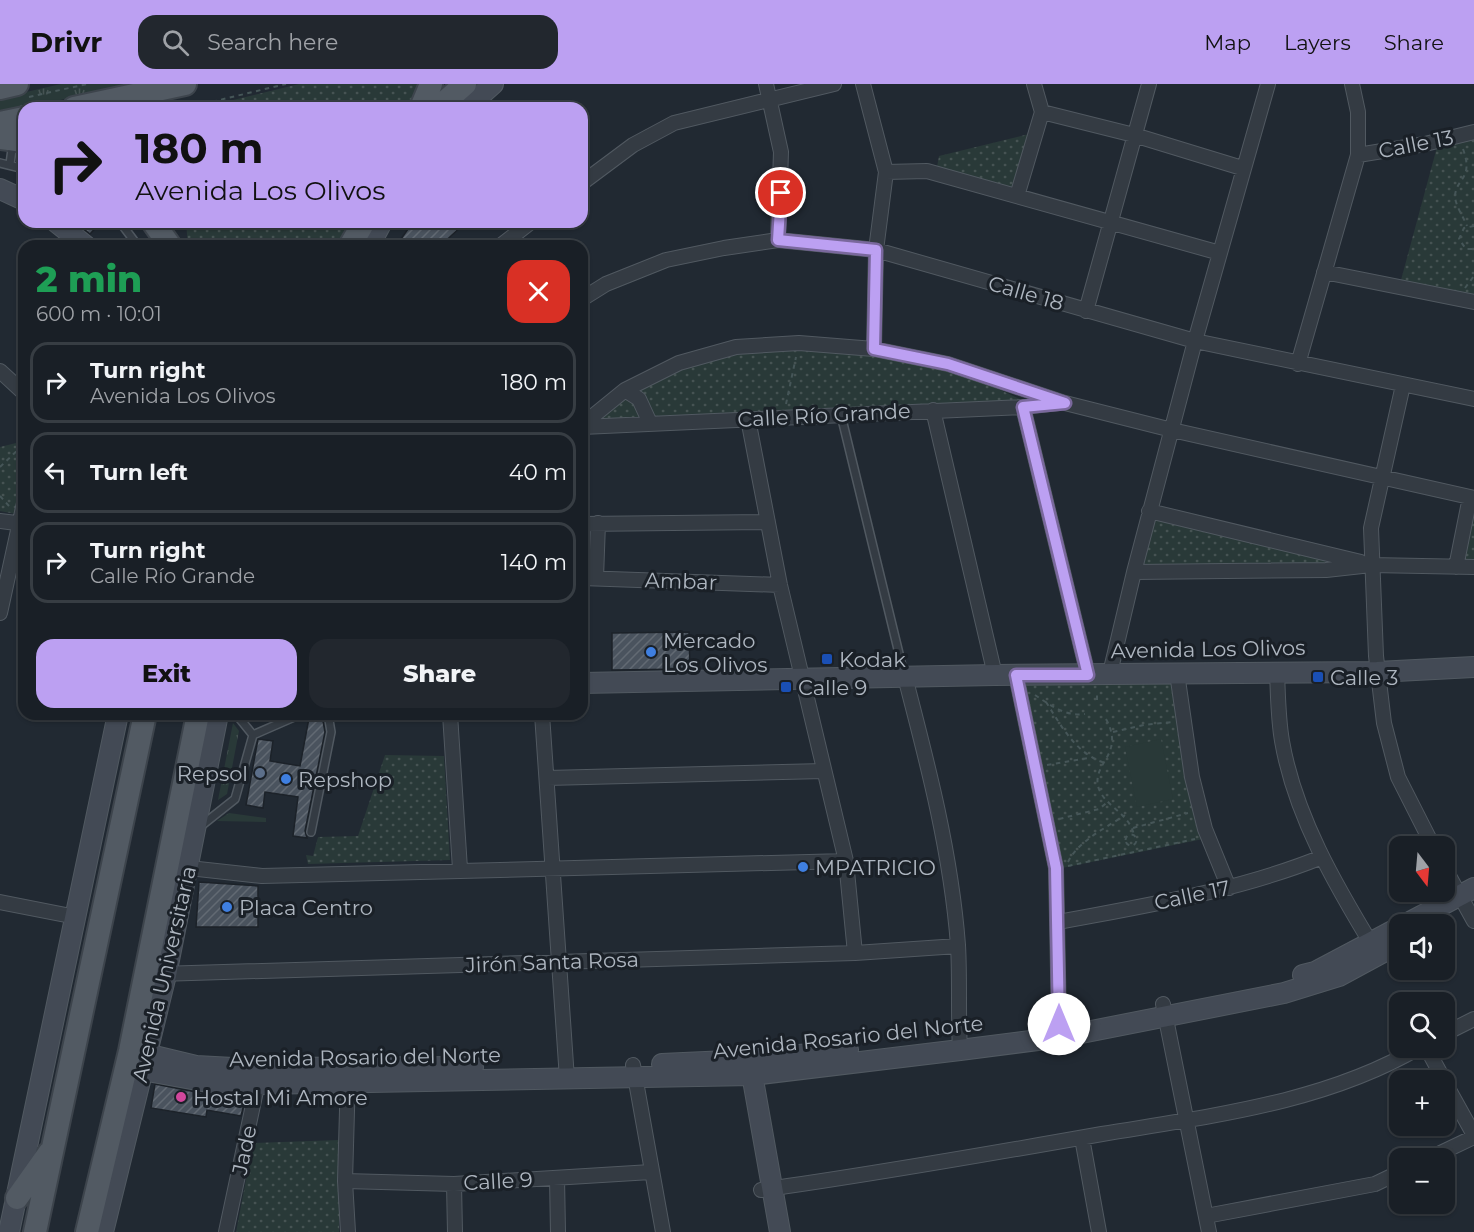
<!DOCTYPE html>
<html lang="en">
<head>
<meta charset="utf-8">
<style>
  :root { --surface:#191f26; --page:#22272e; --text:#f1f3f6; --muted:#9fa2a7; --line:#373d43; --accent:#bca0f2 }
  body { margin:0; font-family:Montserrat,sans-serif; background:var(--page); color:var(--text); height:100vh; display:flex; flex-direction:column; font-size:22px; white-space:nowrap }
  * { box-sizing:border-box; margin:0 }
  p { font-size:20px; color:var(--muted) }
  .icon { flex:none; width:33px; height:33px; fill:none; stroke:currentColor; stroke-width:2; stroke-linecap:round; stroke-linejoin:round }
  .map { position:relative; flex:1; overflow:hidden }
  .drawer { position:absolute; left:18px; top:156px; width:570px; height:480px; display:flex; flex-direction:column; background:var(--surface); border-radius:18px; box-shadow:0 2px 4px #0004,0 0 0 2px var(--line) }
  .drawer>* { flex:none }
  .banner { position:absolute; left:18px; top:18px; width:570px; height:126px; border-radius:18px; box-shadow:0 2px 4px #0004,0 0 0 2px var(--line); background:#bca0f2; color:#111; overflow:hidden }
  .needle { width:39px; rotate:164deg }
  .buttons { position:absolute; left:1389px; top:752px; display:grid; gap:12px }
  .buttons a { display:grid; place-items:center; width:66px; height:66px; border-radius:12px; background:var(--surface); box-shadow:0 2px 4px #0004,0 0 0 2px var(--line); font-size:30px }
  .pin { position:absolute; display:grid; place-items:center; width:51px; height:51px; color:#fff; margin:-26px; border:3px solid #fff; border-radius:50%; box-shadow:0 2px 6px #0007 }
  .me { position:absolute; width:66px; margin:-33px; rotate:0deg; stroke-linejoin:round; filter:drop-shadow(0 0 4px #0008) }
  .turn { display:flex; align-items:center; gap:21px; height:126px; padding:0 18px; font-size:27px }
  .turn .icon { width:78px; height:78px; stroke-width:2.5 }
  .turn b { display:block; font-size:42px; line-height:51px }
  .round { display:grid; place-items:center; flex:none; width:63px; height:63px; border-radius:18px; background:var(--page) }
  .head { display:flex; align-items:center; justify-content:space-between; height:102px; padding:0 18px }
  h1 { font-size:36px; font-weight:800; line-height:45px; color:#1e9e55 }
  .action { display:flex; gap:12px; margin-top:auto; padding:12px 18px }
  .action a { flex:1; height:69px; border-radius:18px; background:var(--accent); color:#111; font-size:24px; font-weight:800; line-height:69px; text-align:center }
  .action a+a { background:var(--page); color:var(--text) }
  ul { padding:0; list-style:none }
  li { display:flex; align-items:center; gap:18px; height:81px; margin:0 12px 9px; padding:0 6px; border:3px solid var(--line); border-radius:18px }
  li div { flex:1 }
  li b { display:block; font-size:22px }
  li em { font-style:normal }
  header { display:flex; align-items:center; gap:36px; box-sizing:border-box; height:84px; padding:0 30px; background:var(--accent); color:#111 }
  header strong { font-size:28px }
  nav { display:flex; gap:33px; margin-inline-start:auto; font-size:21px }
  .search { width:420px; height:54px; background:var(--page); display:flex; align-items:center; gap:15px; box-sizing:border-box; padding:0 21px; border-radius:18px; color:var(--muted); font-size:22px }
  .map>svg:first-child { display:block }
  .grass { fill:url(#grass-tufts) }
  .park { fill:url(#park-dots) }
  .pitch { fill:#293938 }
  .building { fill:url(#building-hatch); stroke:#1c2229; stroke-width:1.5 }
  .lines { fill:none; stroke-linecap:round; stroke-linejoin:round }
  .lane-casing { stroke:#515961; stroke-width:10 }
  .street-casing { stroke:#515961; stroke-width:16 }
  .secondary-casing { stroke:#515961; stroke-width:22 }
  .primary-casing { stroke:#3d444c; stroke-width:26 }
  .path { stroke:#465658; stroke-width:2; stroke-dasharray:4.5 4.5; stroke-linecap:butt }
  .lane { stroke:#343b43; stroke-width:7 }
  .street { stroke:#343b43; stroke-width:14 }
  .secondary { stroke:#434a55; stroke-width:20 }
  .primary { stroke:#525a63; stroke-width:22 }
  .route-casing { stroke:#7a689d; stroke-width:15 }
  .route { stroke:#bca0f2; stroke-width:10 }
  .shop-dot { fill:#3f7fe0; stroke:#1a2027; stroke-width:2 }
  .transit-dot { fill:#1a4fb4; stroke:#1a2027; stroke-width:2 }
  .service-dot { fill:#5c6f8a; stroke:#1a2027; stroke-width:2 }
  .hotel-dot { fill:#d1479c; stroke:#1a2027; stroke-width:2 }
  .labels { text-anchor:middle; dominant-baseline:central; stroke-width:6; stroke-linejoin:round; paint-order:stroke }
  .street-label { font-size:21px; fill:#aeb6c0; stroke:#1a2027 }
  .poi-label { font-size:21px; fill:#aeb6c0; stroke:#1a2027; text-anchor:start }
</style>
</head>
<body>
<header>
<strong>Drivr</strong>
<div class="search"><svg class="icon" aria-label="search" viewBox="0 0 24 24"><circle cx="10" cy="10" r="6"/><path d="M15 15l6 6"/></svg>Search here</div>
<nav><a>Map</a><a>Layers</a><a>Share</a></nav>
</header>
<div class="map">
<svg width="1474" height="1148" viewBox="0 0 1474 1148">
  <defs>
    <pattern id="grass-tufts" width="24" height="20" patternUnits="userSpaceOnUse" patternTransform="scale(1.5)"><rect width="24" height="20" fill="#293938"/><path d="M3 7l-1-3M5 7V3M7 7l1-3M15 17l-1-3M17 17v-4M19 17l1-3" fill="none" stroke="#465353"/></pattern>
    <pattern id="park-dots" width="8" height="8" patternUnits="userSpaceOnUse" patternTransform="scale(1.5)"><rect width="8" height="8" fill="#293938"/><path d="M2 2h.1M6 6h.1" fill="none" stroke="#465353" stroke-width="1.8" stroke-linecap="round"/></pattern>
    <pattern id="building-hatch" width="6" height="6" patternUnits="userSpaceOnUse" patternTransform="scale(1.5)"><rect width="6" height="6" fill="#4a535e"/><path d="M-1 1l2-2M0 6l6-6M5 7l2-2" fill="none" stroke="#626a73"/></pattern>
  </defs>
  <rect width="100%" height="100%" fill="#212932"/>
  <path class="grass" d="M61,0H129L0,30V14Z
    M233,639L239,647L227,710L218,716Z
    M229,729L266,734V738L217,737Z"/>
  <path class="park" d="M299,0H422L414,24H200Z
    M1029,50L1013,107L937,83L939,72Z
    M1474,55V212L1401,196L1437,63Z
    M186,138H353L339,162H188Z
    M798,265C847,270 898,272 945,285C973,292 1000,306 1026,318L595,338C608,328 621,315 635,306C688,276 738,268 798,265Z
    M24,357V390L16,430L0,427V363Z
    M1474,424V478H1461Z
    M1153,432L1327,474L1322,483L1139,485Z
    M1028,599H1174C1178,653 1187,703 1203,755L1062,784L1052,731L1022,609Z
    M385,671L444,672L450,776L308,780L306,771L313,772L318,753L358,752Z
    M339,1056V1148H236L253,1059Z"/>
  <path class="pitch" d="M1161,655L1173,715L1137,723L1125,663Z"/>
  <path class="building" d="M75,138H101L90,150Z
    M413,138H466L440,162H396Z
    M689,548L690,585L612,586V549Z
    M309,634L323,637L325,648L305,747L307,754L293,752L298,713L265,708L263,724L246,721L258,655L273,657L270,677L300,682Z
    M199,798L258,802V843H196Z
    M155,1000L206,1010L246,1012L241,1032L207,1026L206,1033L151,1024Z"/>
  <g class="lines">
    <g class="lane-casing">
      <path id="lane" d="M0,79L24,85
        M10,80L13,58
        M120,138L138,162
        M841,331L904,590
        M236,630L253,651
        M201,742L235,715L253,651L301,630
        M311,748L331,648L328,630"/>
    </g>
    <g class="street-casing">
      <path id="street" d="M766,0L781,68L778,156
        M863,0L886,88L876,166L874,265
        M1042,28L1134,51L1242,84
        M1358,71L1425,60L1474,48
        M886,88L927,87L1220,169
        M582,99L633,61L674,39L834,0
        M1017,112L1042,28L1034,0
        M500,162L531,138
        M1324,188L1474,218
        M582,215L606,200L666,176L724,164L778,156L876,166L1195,257L1474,315
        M1086,227L1149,0
        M1298,280L1358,71V28L1352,0
        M0,287L24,309
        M1403,301L1371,444L1376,572L1384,639L1398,693L1433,762
        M625,306L639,315L650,339
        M1023,323L1088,591
        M933,326L995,591
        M748,335L780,501L846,777L855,869
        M582,341L625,306L679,279L736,263L799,259L874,265L948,280L1065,319L1172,346L1474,414
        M582,343L1023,323L1059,319
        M1149,427L1361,478
        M0,437L24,440
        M582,440L768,438
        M1456,483L1470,413
        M1134,488L1326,486L1371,481L1474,483
        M582,494L780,501
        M596,494L598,439
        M0,529L24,419
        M1277,588C1278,610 1278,634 1282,657C1295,732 1336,802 1375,866
        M1110,589L1134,488L1195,257L1268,0
        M1177,589L1192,693L1205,745L1229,804
        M1016,591L1056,784L1059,940L1061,953
        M905,593C928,681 951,769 958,861C960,896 958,931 960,966
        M450,630L460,785
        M542,630L567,995
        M547,694L824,687
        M180,783L262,792L846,777
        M1444,783L1474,837
        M0,818L76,833
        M1059,838C1148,821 1238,807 1322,773
        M159,890L855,869L958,862
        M1163,920L1209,1148
        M1444,950L1474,935
        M1426,963L1444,996
        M633,981L663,1148
        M1444,997L1474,1051
        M1082,1054L1099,1148
        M1430,1074L1474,1053
        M557,1094L558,1148
        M345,1097L454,1100L651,1088
        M454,1100L455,1148
        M761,1106C875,1090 989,1070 1102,1050C1210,1032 1325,1019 1420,963
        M1206,1132L1375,1100L1400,1088
        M226,1148L259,993
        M348,1148L345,1097L348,991"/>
    </g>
    <g class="secondary-casing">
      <path id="secondary" d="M466,24L493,0
        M0,105L24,116
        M56,138L86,162
        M369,162L382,138
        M582,599L995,591L1377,588L1474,583
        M1406,840L1474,804
        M1303,891L1315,888L1400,843
        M146,970L196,982L233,984L473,983
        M750,979L780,1148
        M662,980L749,976L848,966
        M142,986L208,998L258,1000L752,991L960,966L1061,953L1284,909L1339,892L1400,859
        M9,1148L118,630
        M103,1148L166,891L218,630"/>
    </g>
    <g class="primary-casing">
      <path id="primary" d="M0,4L17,0
        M74,24L185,0
        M421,24L431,0
        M438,24L465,0
        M0,39L24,34
        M0,54L24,57
        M153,138L170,162
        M350,162L364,138
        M17,1114L49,1069
        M35,1148L145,630
        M87,1148L130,967L198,630"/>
    </g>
    <path class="path" d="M29,13L87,0
      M186,24L286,0
      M1463,65C1474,95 1456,94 1455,112C1455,121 1464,134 1467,142
      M1474,142L1464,144L1459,155L1466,165H1474
      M1465,204L1474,192
      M786,320L796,273
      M0,383L24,360
      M19,408L24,385
      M0,412L9,422
      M1035,611C1050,621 1066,633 1085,630
      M1097,616V607
      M1046,618C1062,643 1076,670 1105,679
      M1106,635C1125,670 1093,678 1098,702C1103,722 1129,728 1134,751
      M1113,648L1144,641L1172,638
      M1047,681L1088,674
      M1059,735L1099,725L1109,717
      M1133,744L1188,729
      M1125.5 756a5.5 5.5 0 1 1 11 0a5.5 5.5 0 1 1-11 0Z
      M1068,778C1078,757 1106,744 1125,731
      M1068,782L1195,755"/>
    <use href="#lane" class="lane"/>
    <use href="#street" class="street"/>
    <use href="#secondary" class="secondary"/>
    <use href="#primary" class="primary"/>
  </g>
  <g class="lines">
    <g class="route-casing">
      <path id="route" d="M781,109L778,156L876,166L874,265L948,280L1065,319L1023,323L1088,591H1016L1056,784L1059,940"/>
    </g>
    <use href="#route" class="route"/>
  </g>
  <g class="shop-dot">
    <circle cx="651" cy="568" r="6"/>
    <circle cx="286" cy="695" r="6"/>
    <circle cx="803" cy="783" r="6"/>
    <circle cx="227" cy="823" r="6"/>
  </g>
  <g class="transit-dot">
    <rect x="821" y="569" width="12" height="12" rx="3"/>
    <rect x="1312" y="587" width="12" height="12" rx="3"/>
    <rect x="780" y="597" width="12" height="12" rx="3"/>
  </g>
  <circle class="service-dot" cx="260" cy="689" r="6"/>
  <circle class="hotel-dot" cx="181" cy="1013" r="6"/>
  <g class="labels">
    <g class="street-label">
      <text transform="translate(1416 60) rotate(-11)">Calle 13</text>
      <text transform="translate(1026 209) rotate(16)">Calle 18</text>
      <text transform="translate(824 331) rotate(-3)">Calle Río Grande</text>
      <text transform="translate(681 497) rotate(2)">Ambar</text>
      <text transform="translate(1208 565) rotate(-1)">Avenida Los Olivos</text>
      <text transform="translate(1192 811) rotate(-12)">Calle 17</text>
      <text transform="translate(552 878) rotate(-2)">Jirón Santa Rosa</text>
      <text transform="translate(164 890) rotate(-77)">Avenida Universitaria</text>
      <text transform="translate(848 953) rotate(-6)">Avenida Rosario del Norte</text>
      <text transform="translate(365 973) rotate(-1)">Avenida Rosario del Norte</text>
      <text transform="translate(244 1066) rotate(-78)">Jade</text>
      <text transform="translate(498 1097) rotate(-3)">Calle 9</text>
    </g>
    <g class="poi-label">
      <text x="663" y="556">Mercado<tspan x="663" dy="24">Los Olivos</tspan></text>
      <text x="839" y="575">Kodak</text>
      <text x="1330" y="593">Calle 3</text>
      <text x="798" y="603">Calle 9</text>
      <text x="248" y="689" text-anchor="end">Repsol</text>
      <text x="298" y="695">Repshop</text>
      <text x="815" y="783">MPATRICIO</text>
      <text x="239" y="823">Placa Centro</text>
      <text x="193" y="1013">Hostal Mi Amore</text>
    </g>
  </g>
</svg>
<div class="buttons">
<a><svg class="needle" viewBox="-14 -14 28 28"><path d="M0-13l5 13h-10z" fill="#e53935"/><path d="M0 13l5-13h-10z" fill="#9fa2a7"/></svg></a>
<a><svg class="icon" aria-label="sound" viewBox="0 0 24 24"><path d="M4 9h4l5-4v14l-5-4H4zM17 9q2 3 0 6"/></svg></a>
<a><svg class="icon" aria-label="search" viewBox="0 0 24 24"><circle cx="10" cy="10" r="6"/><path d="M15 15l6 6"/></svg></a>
<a>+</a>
<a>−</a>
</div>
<div class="pin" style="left:781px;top:109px;background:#d93025"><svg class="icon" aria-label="arrive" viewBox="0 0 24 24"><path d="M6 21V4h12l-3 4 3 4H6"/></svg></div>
<svg class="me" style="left:1059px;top:940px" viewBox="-20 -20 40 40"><circle r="19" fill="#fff"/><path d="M0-13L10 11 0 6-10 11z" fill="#bca0f2"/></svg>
<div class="banner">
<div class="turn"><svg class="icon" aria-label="right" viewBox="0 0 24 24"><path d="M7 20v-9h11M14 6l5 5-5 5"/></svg><div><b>180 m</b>Avenida Los Olivos</div></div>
</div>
<section class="drawer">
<div class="head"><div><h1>2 min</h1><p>600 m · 10:01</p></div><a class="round" style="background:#d93025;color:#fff"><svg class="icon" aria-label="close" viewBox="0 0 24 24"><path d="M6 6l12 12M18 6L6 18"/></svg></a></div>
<ul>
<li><svg class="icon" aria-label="right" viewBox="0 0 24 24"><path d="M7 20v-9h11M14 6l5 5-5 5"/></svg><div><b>Turn right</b><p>Avenida Los Olivos</p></div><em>180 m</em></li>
<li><svg class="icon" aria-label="left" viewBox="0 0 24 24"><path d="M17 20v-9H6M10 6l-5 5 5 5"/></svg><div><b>Turn left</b></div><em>40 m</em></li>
<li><svg class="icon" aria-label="right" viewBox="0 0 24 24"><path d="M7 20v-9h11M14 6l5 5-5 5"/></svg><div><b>Turn right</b><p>Calle Río Grande</p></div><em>140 m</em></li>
</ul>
<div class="action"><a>Exit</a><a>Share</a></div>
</section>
</div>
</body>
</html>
